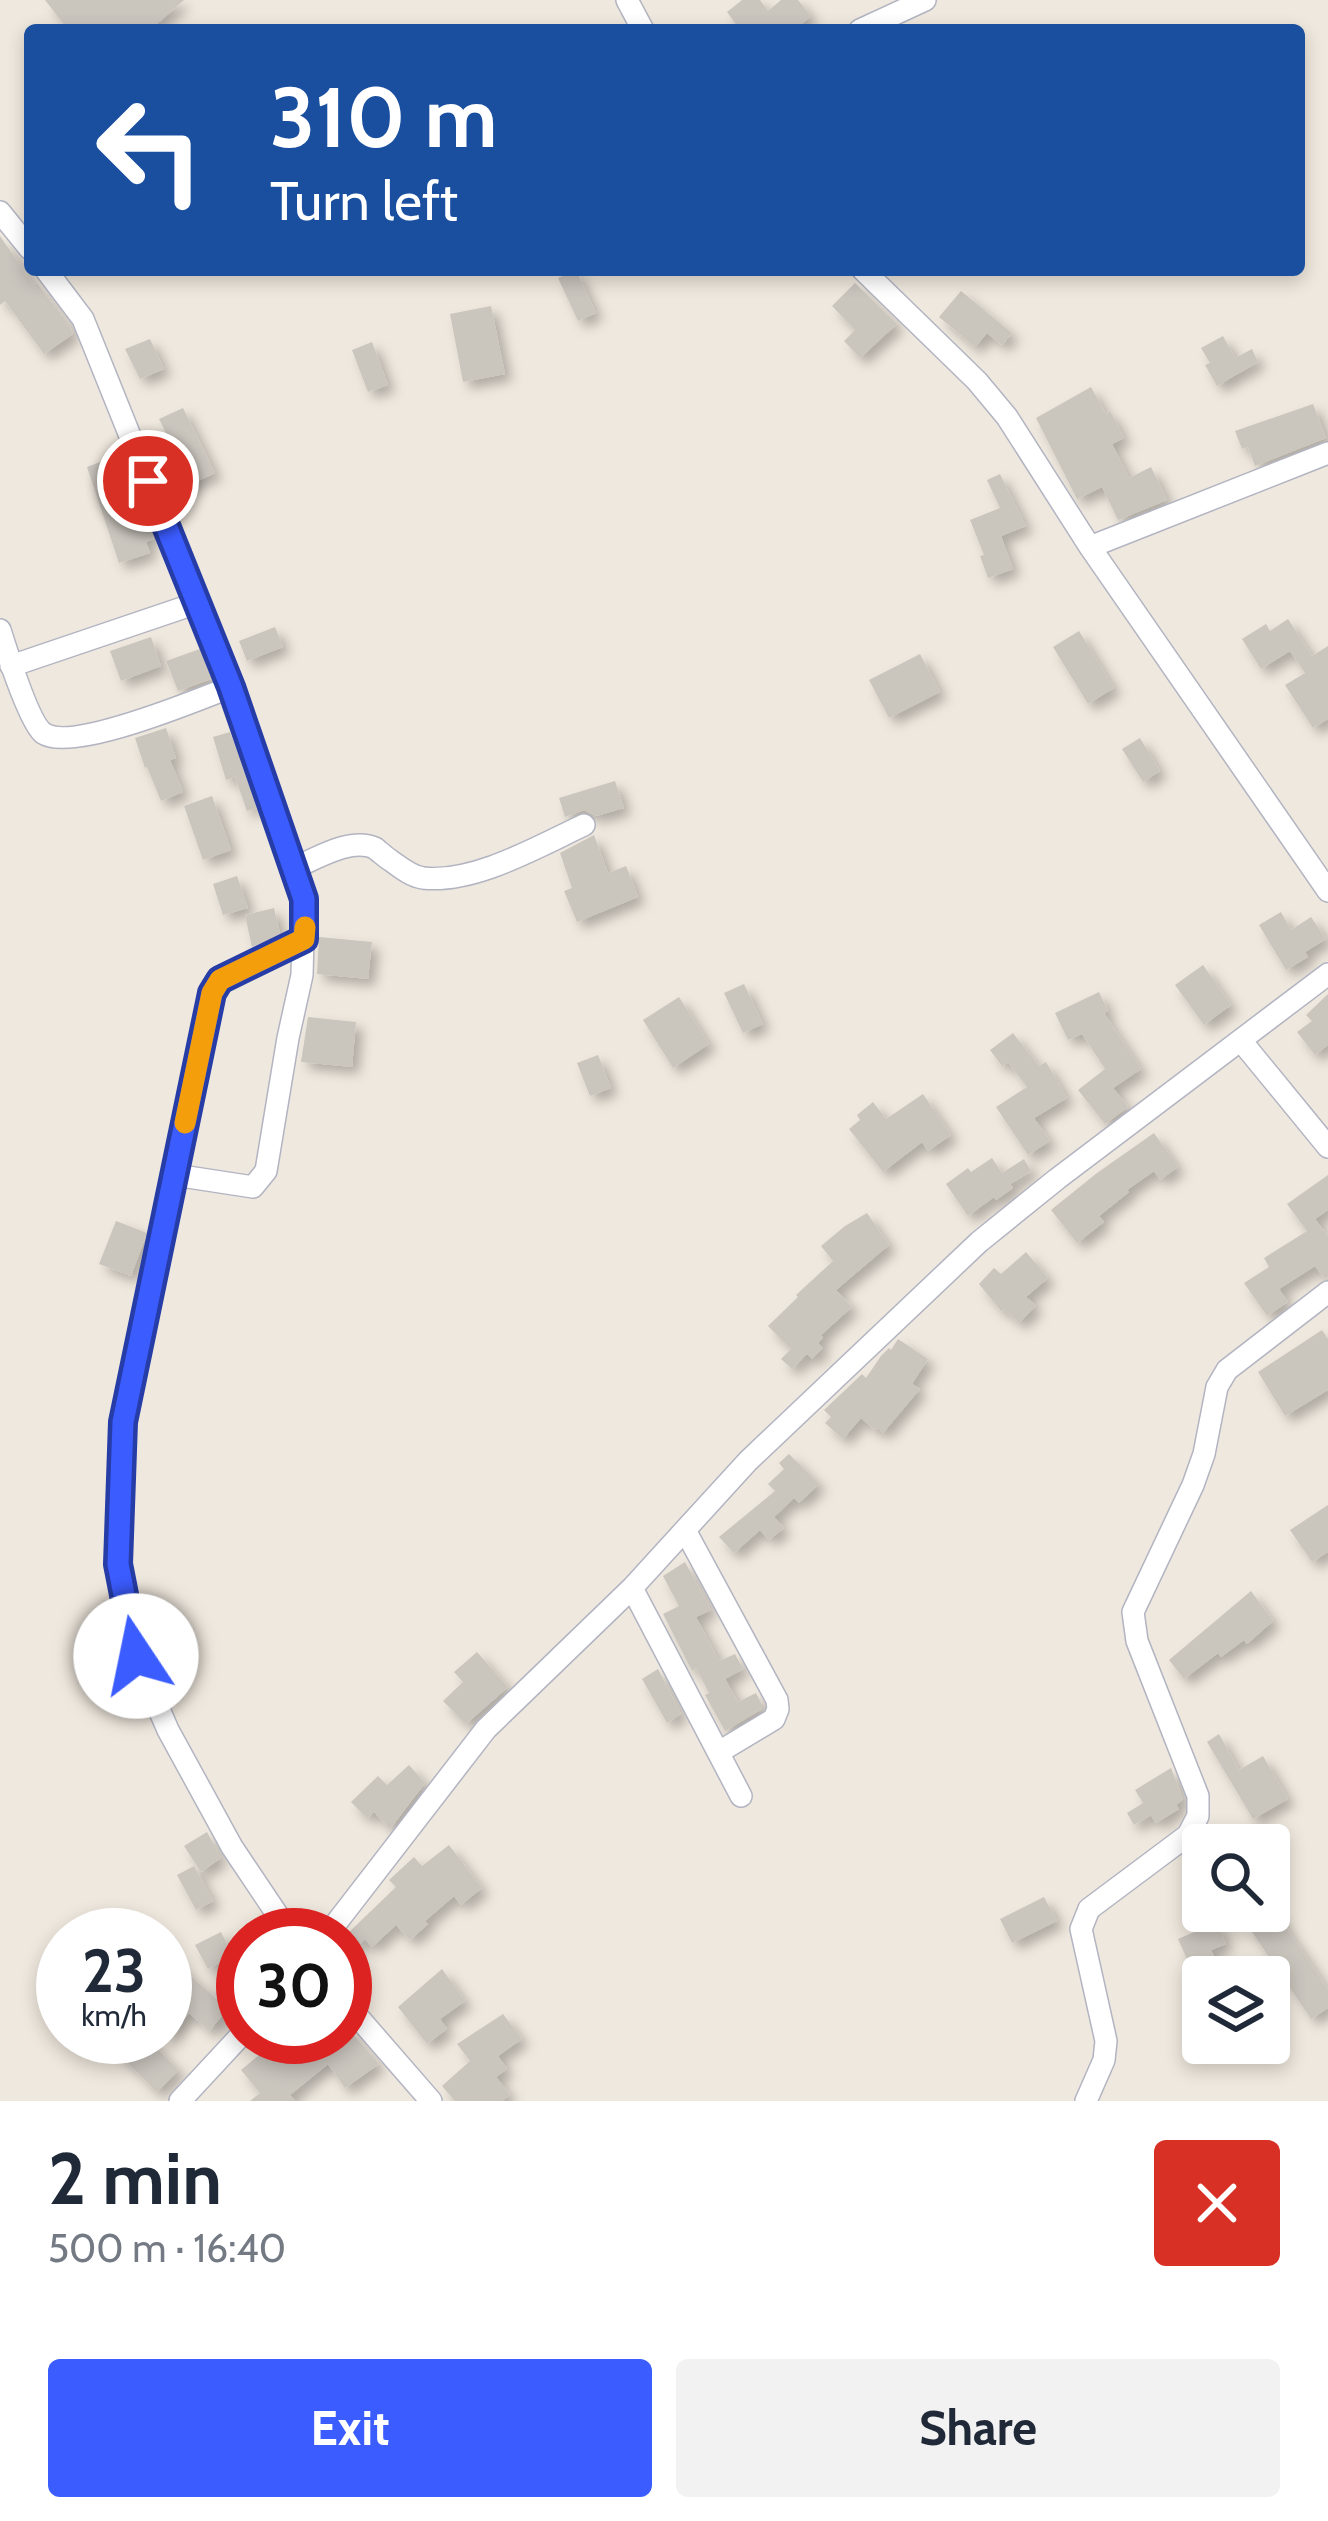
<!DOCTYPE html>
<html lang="en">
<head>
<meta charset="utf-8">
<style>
  :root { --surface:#fff; --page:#f2f2f3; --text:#1f2937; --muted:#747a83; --accent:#3b5cff }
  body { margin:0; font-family:Cabin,sans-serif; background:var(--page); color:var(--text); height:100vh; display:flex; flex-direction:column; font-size:45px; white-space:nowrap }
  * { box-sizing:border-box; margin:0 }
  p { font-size:39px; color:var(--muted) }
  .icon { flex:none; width:66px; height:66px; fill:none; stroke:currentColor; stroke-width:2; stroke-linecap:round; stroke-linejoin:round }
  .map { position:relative; height:2101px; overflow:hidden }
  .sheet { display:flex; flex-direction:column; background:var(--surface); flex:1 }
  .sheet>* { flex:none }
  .banner { position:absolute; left:24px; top:24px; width:1281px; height:252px; border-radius:12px; box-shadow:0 6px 18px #0003; background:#1a4fa0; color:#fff; overflow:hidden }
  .controls { position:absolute; left:1182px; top:1824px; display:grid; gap:24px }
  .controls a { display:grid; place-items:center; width:108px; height:108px; border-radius:12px; background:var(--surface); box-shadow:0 6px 18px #0003; font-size:60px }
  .speed { position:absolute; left:36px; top:1908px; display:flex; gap:24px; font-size:60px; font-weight:700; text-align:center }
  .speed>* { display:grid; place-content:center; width:156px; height:156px; border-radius:50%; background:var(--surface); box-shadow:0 6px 18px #0003; line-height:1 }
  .speed small { font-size:30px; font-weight:400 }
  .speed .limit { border:18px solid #d22; background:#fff; color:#111 }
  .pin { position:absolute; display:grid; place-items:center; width:102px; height:102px; color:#fff; margin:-51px; border:6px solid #fff; border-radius:50%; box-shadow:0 3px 12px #0007 }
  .me { position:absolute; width:132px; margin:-66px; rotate:349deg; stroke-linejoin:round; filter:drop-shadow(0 0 9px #0008) }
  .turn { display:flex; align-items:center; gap:42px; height:252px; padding:0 48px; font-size:54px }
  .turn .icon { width:156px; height:156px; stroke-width:2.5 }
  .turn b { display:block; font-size:84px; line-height:102px }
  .round { display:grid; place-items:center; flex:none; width:126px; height:126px; border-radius:12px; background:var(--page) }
  .summary { display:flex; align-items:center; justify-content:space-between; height:204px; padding:0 48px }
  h1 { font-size:72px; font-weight:700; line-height:90px }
  .button { display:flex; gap:24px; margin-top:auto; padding:24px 48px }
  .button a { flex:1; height:138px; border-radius:12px; background:var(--accent); color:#fff; font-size:48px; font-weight:700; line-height:138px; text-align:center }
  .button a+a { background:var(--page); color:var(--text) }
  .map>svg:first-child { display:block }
  .building { fill:#cac5bd; filter:url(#shadow) }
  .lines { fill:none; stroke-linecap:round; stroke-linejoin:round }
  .minor-casing { stroke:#b2b4c1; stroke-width:24 }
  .minor { stroke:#fff; stroke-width:21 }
  .route-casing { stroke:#263ca6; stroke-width:30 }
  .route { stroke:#3b5cff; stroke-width:21 }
  .slow { stroke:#f59e0b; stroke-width:21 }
</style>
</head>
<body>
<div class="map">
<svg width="1328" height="2101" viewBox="0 0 1328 2101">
  <defs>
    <filter id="shadow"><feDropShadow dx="7" dy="7" stdDeviation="6" flood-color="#0004"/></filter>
  </defs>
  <rect width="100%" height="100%" fill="#efe8de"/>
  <path class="building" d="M45,0H184L150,30H68Z
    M742,0H760L768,11L781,0H798L811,16L795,30H740L727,12Z
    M0,236L34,285L37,283L70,326L73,334L44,354L5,301L0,305Z
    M576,270L596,313L578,321L558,278Z
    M855,283L897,324L860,358L844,341L855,330L832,306Z
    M961,291L1012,333L1002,345L987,333L975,347L939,317Z
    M491,306L505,374L463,382L450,314Z
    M1223,336L1235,358L1252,349L1258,362L1217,386L1205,365L1210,363L1201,348Z
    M150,339L164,369L140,379L125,349Z
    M372,342L388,385L368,392L352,350Z
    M1091,387L1106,414L1110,411L1124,438L1112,444L1129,478L1151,467L1167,500L1118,520L1102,487L1077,499L1036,418Z
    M1313,404L1326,438L1255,466L1248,447L1242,449L1235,431Z
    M183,408L215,473L187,486L184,480L180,482L177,475L173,477L165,460L157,463L150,445L168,437L159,419Z
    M121,454L154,539L146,542L150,553L119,563L87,467Z
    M1000,474L1026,526L1001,536L1013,569L988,578L980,556L984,555L970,520L1000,508L987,480Z
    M1288,619L1312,656L1328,646V719L1313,728L1285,685L1305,673L1290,651L1261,669L1242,639L1266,624L1270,631Z
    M275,627L283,647L247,661L239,641Z
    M1079,631L1114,688L1088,704L1053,647Z
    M151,637L161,666L121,681L110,651Z
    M200,649L211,679L178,691L166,661Z
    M920,654L940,692L889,718L869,680Z
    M166,728L176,758L170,760L183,792L161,801L147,767L145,768L135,738Z
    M230,732L257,808L247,811L235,777L226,780L213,737Z
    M1140,738L1160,771L1143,782L1122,749Z
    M615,781L624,808L596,816L584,810L565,817L559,798Z
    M212,796L231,850L203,860L184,806Z
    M594,835L608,873L626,866L638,897L577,922L564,891L572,888L560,853Z
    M237,876L248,908L223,915L213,884Z
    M274,908L280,934L252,947L245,915Z
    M1281,912L1291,930L1311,917L1326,939L1305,952L1308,957L1286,970L1259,925Z
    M319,937L372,942L368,979L317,974Z
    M1203,965L1231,1005L1204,1025L1175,985Z
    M744,984L763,1024L743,1033L724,993Z
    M1099,992L1108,1011L1104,1013L1141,1069L1113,1088L1128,1107L1105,1124L1078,1090L1105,1069L1082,1034L1068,1040L1055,1013Z
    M1328,994V1045L1315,1055L1297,1032L1312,1021L1306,1015Z
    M679,997L709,1044L673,1068L643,1020Z
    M308,1017L356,1022L352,1067L301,1062Z
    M1013,1033L1039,1066L1046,1062L1067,1098L1034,1118L1050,1141L1028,1155L996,1107L1027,1087L1008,1062L1002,1066L990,1050Z
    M598,1055L611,1088L590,1096L577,1063Z
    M923,1094L951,1135L928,1151L922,1142L883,1172L849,1129L860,1120L857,1115L873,1102L886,1119Z
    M1154,1133L1178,1167L1160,1180L1154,1171L1127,1190L1129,1192L1099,1216L1104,1222L1077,1243L1051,1210L1097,1173Z
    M992,1158L1002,1173L1024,1159L1031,1171L1010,1184L1013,1188L996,1200L994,1197L968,1216L946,1184L968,1168L971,1172Z
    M1328,1175V1210L1315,1219L1328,1236V1277L1324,1278L1315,1266L1279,1289L1288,1302L1267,1316L1244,1283L1269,1267L1264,1258L1307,1231L1287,1204Z
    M867,1213L889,1245L836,1290L852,1307L821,1335L823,1338L818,1343L823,1348L812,1359L807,1354L792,1369L781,1359L791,1349L768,1326L798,1297L796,1295L833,1261L821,1246L845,1226Z
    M116,1221L147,1233L131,1276L99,1264Z
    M1026,1252L1048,1278L1026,1297L1036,1306L1019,1323L1004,1309L1002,1312L979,1284L994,1268L1001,1274Z
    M1322,1330L1328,1339V1390L1285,1416L1258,1372Z
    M898,1339L928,1359L912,1384L920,1389L883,1433L878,1428L875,1430L861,1418L843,1439L825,1423L831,1417L824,1410L862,1374L866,1378L881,1356L889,1348L891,1350Z
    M789,1454L819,1484L799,1503L794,1498L774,1517L784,1528L769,1540L760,1530L734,1553L719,1537L775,1491L768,1484L784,1469L779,1463Z
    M1328,1505V1552L1312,1562L1290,1530Z
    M685,1562L711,1610L696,1617L719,1661L735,1654L743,1669L725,1679L738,1702L756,1693L762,1705V1709L725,1731L705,1695L709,1693L696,1668L692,1671L663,1614L679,1606L663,1576Z
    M1251,1591L1273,1621L1247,1644L1244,1640L1221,1657L1218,1653L1184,1679L1169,1660Z
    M477,1652L508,1687L466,1724L443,1701L463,1682L454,1672Z
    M658,1669L681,1714L667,1723L642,1679Z
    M1219,1734L1239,1770L1263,1756L1288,1799L1253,1819L1207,1742Z
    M409,1765L425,1783L390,1829L374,1812L367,1818L351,1802L378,1776L387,1785Z
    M1171,1768L1183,1799L1176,1805L1179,1809L1156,1823L1151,1815L1134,1825L1127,1813L1143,1803L1135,1790Z
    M207,1832L221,1858L201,1872L184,1846Z
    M449,1845L482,1888L461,1905L454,1896L425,1921L428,1924L410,1940L396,1925L372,1947L365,1939L356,1947L346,1935L396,1887L389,1880L414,1857L422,1866Z
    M194,1866L213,1901L196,1910L177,1875Z
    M1044,1897L1057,1921L1012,1943L1000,1919Z
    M1247,1911H1275L1328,1989V2008L1311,2019L1248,1926L1254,1922Z
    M1217,1922L1226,1944L1211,1950L1223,1977H1195L1178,1939Z
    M221,1932L233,1956L208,1969L195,1945Z
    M165,1953L228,2009L209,2031L189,2013L165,2041Z
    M442,1969L465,2001L440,2019L447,2029L427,2044L398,2007Z
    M503,2014L522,2039L498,2056L507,2069L496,2077L510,2095L502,2101H455L442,2086L470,2061L457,2044Z
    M345,2025L379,2064L345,2088L328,2064L290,2095L295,2101H250L260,2093L241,2070L264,2051L261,2046L272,2037H345Z
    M125,2037H145L179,2070L157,2092L113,2049Z"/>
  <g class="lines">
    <g class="minor-casing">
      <path id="minor" d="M627,0L643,30
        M860,30L925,0
        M0,212L30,249
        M46,270L83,319L231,687L304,899L302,975L288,1038L266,1171L253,1187L175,1175
        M863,270L977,381L1007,417L1090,547L1328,891
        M1090,547L1328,453
        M0,630C6,649 29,722 43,733C72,753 199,699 231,687
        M11,666L197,603
        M294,868C316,859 350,837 375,848C376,849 388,859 390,860C400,867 410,876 423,878C474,884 539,846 584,825
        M1242,1042L1328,1147
        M686,1532L777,1700L778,1709L774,1719L719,1752
        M632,1588L741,1796
        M291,1935L232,1847L168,1730L136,1656L119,1564L123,1422L212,993L220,979L304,939
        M327,1935L486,1729L632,1588L748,1461L979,1242L1057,1179L1328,974
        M345,2002L431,2101
        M180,2101L243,2033
        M1086,2101L1104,2060L1106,2041L1081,1929L1089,1909L1188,1835L1198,1816V1796L1137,1641L1133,1612L1193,1485L1204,1454L1217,1387L1227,1370L1328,1292"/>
    </g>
    <use href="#minor" class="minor"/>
  </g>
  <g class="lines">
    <g class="route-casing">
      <path id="route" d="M136,1656L118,1564L123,1422L212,993L220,980L304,939V899L231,687L148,481"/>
    </g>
    <use href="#route" class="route"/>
    <path class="slow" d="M185,1123L212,993L220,980L304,939L305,927"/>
  </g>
</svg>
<div class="controls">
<a><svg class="icon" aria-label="search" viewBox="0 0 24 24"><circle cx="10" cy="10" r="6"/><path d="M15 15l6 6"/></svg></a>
<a><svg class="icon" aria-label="layers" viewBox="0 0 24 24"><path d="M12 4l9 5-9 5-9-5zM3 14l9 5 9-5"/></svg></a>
</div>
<div class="speed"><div>23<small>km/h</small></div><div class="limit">30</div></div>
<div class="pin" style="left:148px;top:481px;background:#d93025"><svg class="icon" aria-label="arrive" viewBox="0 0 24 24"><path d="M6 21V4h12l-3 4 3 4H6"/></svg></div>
<svg class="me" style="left:136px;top:1656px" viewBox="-20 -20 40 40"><circle r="19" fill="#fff"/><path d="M0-13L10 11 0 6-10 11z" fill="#3b5cff"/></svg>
<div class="banner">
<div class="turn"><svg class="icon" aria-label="left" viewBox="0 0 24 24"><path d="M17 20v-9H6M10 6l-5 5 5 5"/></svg><div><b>310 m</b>Turn left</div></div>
</div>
</div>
<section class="sheet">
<div class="summary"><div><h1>2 min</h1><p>500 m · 16:40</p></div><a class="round" style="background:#d93025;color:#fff"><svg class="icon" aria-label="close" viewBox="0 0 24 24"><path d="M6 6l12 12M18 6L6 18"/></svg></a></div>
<div class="button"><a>Exit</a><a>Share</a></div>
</section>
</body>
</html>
